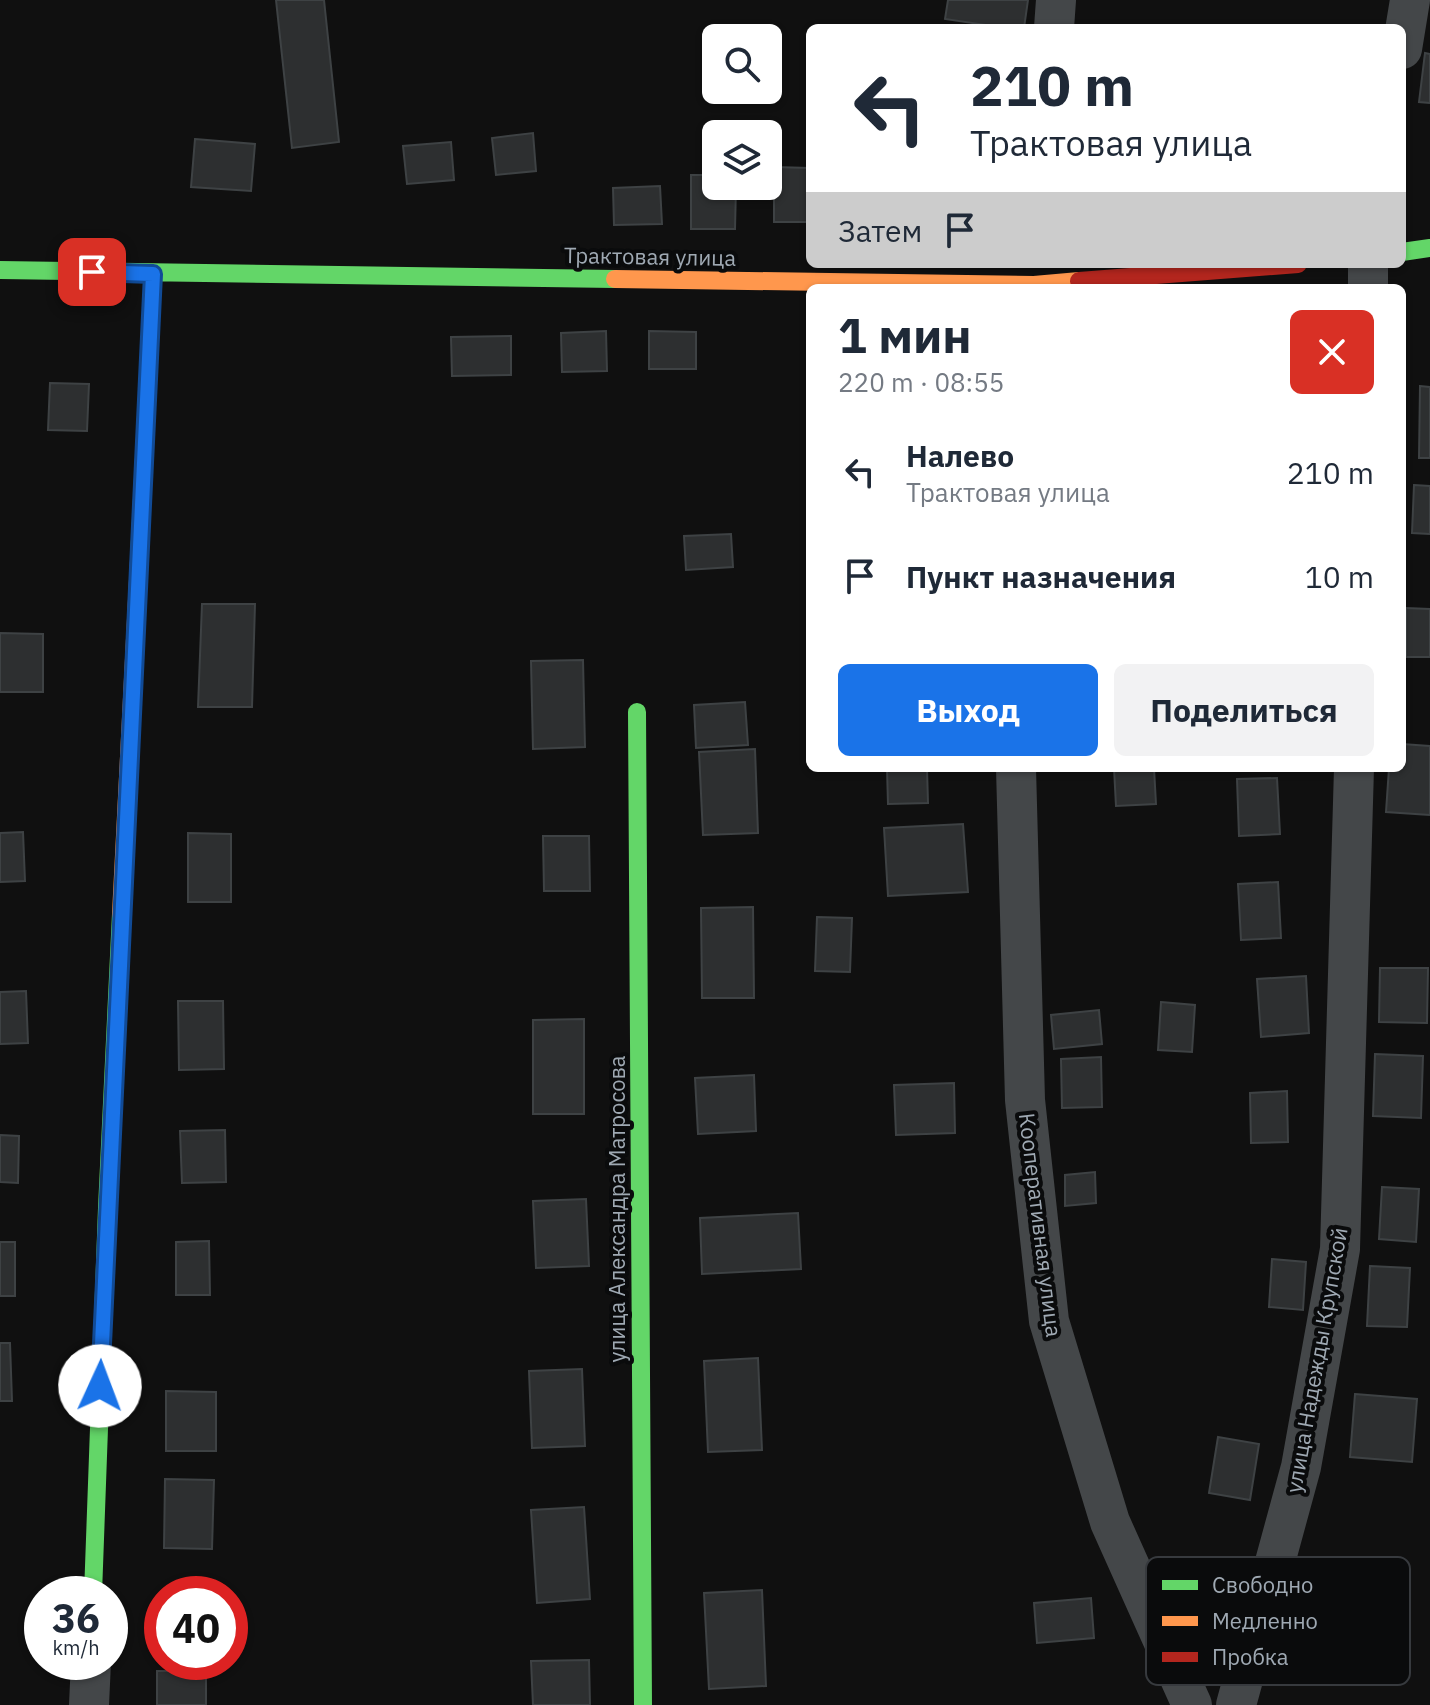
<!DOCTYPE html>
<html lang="ru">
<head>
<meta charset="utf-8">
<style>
  :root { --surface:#fff; --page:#f2f2f3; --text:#1f2937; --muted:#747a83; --accent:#1a73e8 }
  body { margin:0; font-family:"IBM Plex Sans",sans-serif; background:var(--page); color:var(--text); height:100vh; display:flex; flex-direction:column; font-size:30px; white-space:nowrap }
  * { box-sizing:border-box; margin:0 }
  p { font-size:26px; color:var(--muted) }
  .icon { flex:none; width:44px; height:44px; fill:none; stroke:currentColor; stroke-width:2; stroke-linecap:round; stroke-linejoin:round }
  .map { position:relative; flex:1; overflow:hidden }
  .panel { position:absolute; left:806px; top:284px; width:600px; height:488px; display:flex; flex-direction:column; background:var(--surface); border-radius:12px; box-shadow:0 2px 6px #0004 }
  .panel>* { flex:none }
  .guide { position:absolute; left:806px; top:24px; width:600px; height:244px; border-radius:12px; box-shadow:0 2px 6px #0004; background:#fff; color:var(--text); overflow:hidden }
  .tools { position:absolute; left:702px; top:24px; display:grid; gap:16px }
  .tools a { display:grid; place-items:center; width:80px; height:80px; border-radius:12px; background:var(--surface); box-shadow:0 2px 6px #0004; font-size:40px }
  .speed { position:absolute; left:24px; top:1576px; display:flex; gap:16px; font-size:40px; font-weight:700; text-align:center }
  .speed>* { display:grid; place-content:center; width:104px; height:104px; border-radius:50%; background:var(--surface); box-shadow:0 2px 6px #0004; line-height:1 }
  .speed small { font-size:20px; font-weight:400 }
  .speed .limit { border:12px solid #d22; background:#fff; color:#111 }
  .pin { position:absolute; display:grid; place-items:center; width:68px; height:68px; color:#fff; margin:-34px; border-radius:16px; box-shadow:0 4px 12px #0006 }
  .me { position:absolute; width:88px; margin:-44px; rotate:2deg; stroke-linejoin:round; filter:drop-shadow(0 0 6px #0008) }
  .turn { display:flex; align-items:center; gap:28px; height:168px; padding:0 32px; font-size:36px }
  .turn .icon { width:104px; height:104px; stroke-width:2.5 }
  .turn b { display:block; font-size:56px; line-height:68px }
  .then { display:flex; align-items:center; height:76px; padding:0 32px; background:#0003; gap:16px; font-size:30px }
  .round { display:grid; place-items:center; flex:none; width:84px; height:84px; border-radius:12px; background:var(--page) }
  .summary { display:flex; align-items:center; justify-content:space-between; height:136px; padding:0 32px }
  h1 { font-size:48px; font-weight:700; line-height:60px }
  .primary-button { display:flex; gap:16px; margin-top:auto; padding:16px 32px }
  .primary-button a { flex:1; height:92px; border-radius:12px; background:var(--accent); color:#fff; font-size:32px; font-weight:700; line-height:92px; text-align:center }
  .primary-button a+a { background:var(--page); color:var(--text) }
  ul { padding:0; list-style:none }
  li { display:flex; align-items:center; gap:24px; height:104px; padding:0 32px }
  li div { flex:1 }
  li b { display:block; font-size:30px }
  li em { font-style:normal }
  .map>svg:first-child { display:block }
  .building { fill:#2d2f30; stroke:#3e4244; stroke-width:2 }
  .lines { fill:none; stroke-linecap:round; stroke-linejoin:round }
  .street { stroke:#444749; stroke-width:40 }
  .fast { stroke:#63d668; stroke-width:18 }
  .slow { stroke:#ff974d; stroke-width:18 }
  .jam { stroke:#b3261e; stroke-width:18 }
  .route-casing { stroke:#114b97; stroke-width:20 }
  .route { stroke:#1a73e8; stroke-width:14 }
  .labels { text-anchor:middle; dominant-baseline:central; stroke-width:8; stroke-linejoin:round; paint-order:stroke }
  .street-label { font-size:22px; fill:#9fa9b3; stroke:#0a0b0c }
  .key { fill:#0a0b0c; stroke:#373a3e; stroke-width:2 }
  .key-label { font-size:22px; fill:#9fa9b3 }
</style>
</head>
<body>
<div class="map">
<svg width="1430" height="1705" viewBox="0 0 1430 1705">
  <rect width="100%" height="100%" fill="#101010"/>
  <path class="building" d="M276,0H324L339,142L292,148Z
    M948,0H1028L1024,28H1006L945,19Z
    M1425,53L1430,54V103L1419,102Z
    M533,133L536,171L496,175L492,138Z
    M195,139L255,144L251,191L191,187Z
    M451,142L454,180L407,184L403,146Z
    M774,167L810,168V222H774Z
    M691,175H716V186H736L735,229H691Z
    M660,186L662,224L614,225L613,188Z
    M606,331L607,371L562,372L561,333Z
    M649,331L696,332V369H649Z
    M511,336V375L452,376L451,337Z
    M50,383L89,384L87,431L48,430Z
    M1420,386L1430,387V458H1419Z
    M1414,485L1430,486V534L1412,533Z
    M731,534L733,567L686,570L684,536Z
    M202,604H255L252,707H198Z
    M1406,608L1430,609V657H1406Z
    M0,633L43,634V692H0Z
    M583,660L585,747L533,749L531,661Z
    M745,702L748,745L696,748L694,705Z
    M1402,744L1430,746V815L1386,812L1389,768H1402Z
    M755,749L758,833L703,835L699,752Z
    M887,768H927L928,803L888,804Z
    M1114,768H1154L1156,804L1116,806Z
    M1277,778L1280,834L1239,836L1237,779Z
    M963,824L968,892L888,896L884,828Z
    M23,832L25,881L0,882V833Z
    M188,833L231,834V902H188Z
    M543,836H589L590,891H544Z
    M1278,882L1281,938L1241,940L1238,884Z
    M753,907L754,998H702L701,908Z
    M817,917L852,918L850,972L815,971Z
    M1380,968H1428L1427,1023L1379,1022Z
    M1306,976L1309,1033L1261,1037L1257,979Z
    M26,991L28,1043L0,1044V992Z
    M178,1001H223L224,1069L179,1070Z
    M1161,1002L1195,1005L1192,1052L1158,1050Z
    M1099,1010L1102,1044L1054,1049L1051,1015Z
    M584,1019V1114H533V1020Z
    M1375,1054L1423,1056L1421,1118L1373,1116Z
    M1101,1057L1102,1107L1062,1108L1061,1059Z
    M754,1075L756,1131L698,1134L695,1078Z
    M954,1083L955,1133L896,1135L894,1085Z
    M1287,1091L1288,1142L1251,1143L1250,1093Z
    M225,1130L226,1182L182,1183L180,1131Z
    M0,1135L19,1136L18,1183L0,1182Z
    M1095,1172L1096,1203L1065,1206V1175Z
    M1382,1187L1419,1189L1416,1242L1379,1239Z
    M586,1199L589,1266L536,1268L533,1201Z
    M798,1213L801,1269L702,1274L700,1218Z
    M209,1241L210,1295H176V1242Z
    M0,1242H15V1296H0Z
    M1272,1259L1306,1262L1303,1310L1269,1307Z
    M1370,1266L1410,1268L1407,1327L1367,1326Z
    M0,1343H10L12,1401H0Z
    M758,1358L762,1450L708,1452L704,1361Z
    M582,1369L585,1446L532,1448L529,1371Z
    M166,1391L216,1392V1451H166Z
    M1355,1394L1417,1399L1412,1462L1350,1457Z
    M1218,1437L1259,1444L1250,1500L1209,1493Z
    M165,1479L214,1480L212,1549L164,1548Z
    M584,1507L590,1599L537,1603L531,1510Z
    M762,1590L766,1686L709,1689L704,1593Z
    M1091,1598L1094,1638L1037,1643L1034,1603Z
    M589,1660L590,1705H533L531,1661Z
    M157,1671H206V1705H157Z"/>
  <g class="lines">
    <path class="street" d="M1054,28L1056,0
      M1402,49L1410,0
      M1368,288V264
      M1016,768L1025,1100L1049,1321L1110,1522L1192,1705
      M89,1705L91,1662
      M1236,1705L1301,1467L1340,1249L1354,768"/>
    <path class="fast" d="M1402,252L1430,248
      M0,270L615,279
      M139,560L153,274
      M637,712L643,1705
      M93,1594L107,1208L121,914"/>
    <path class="slow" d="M615,279L1034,285L1079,281
      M121,914L139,560"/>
    <path class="jam" d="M1079,281L1298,264"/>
  </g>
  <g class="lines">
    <g class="route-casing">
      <path id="route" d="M92,272L153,274L100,1386"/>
    </g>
    <use href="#route" class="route"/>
  </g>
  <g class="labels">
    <g class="street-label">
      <text transform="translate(650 256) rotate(1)">Трактовая улица</text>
      <text transform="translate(616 1209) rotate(-90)">улица Александра Матросова</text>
      <text transform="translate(1041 1225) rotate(83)">Кооперативная улица</text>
      <text transform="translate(1316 1360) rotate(-80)">улица Надежды Крупской</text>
    </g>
  </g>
  <rect x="1146" y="1557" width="264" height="128" rx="12" class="key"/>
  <rect x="1162" y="1580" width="36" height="10" fill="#63d668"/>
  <rect x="1162" y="1616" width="36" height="10" fill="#ff974d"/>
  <rect x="1162" y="1652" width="36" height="10" fill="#b3261e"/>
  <g class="key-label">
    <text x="1212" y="1593">Свободно</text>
    <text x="1212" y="1629">Медленно</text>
    <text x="1212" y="1665">Пробка</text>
  </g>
</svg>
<div class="tools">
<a><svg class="icon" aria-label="search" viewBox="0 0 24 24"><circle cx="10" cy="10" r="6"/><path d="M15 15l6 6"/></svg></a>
<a><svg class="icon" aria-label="layers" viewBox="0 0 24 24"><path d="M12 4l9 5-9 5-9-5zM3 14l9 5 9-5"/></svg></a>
</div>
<div class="speed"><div>36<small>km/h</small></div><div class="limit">40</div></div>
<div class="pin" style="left:92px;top:272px;background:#d93025"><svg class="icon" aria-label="arrive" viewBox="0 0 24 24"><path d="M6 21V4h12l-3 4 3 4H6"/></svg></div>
<svg class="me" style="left:100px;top:1386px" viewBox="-20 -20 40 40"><circle r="19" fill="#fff"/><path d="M0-13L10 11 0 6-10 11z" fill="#1a73e8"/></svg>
<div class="guide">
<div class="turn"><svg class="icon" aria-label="left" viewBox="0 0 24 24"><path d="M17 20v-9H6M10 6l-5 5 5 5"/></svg><div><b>210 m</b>Трактовая улица</div></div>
<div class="then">Затем<svg class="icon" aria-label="arrive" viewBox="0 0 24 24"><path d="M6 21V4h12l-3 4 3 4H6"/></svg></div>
</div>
<section class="panel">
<div class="summary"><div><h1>1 мин</h1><p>220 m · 08:55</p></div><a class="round" style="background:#d93025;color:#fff"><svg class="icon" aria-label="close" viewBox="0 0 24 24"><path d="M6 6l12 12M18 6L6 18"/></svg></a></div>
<ul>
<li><svg class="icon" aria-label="left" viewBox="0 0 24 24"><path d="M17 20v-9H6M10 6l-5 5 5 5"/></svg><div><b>Налево</b><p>Трактовая улица</p></div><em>210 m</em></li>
<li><svg class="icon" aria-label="arrive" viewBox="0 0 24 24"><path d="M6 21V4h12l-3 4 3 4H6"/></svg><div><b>Пункт назначения</b></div><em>10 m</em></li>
</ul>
<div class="primary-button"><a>Выход</a><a>Поделиться</a></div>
</section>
</div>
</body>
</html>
